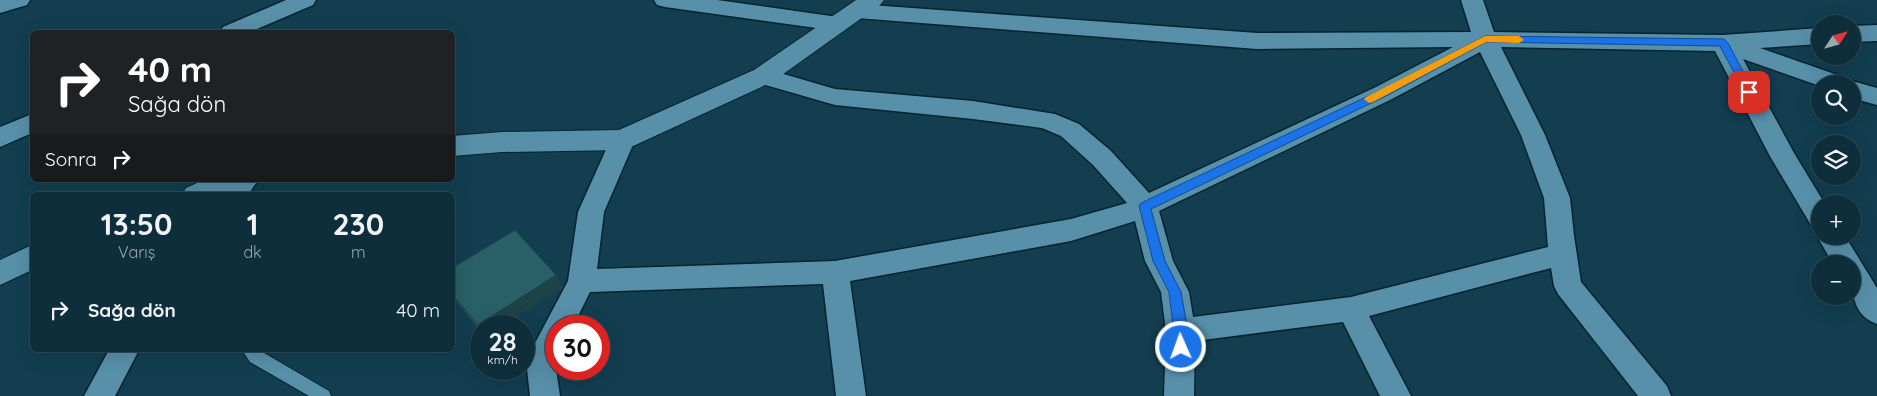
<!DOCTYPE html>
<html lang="tr">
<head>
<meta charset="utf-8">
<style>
  :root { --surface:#0e2e3c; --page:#173643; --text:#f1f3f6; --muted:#9ba8af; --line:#2e4a56 }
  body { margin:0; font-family:Quicksand,sans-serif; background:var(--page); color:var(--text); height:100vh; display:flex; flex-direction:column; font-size:19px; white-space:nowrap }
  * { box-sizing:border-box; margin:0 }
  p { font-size:16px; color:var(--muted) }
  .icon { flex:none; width:28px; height:28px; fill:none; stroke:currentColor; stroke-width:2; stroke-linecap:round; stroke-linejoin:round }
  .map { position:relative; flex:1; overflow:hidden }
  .side { position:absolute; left:30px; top:192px; width:425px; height:160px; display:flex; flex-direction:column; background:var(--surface); border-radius:8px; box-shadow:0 5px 20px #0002,0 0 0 1px var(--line) }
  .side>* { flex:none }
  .guide { position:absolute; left:30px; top:30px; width:425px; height:152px; border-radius:8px; box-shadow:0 5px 20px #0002,0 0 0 1px var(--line); background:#202124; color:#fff; overflow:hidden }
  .needle { width:32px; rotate:54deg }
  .tools { position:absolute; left:1811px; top:15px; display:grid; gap:10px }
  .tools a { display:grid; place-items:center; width:50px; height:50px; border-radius:50%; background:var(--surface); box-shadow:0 5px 20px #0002,0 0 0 1px var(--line); font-size:25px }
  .speed { position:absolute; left:470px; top:315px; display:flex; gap:10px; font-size:25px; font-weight:700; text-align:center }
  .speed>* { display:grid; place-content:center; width:65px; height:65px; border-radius:50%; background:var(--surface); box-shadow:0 5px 20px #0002,0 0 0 1px var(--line); line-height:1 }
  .speed small { font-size:12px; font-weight:400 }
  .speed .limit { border:8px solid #d22; background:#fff; color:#111 }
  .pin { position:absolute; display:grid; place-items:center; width:42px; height:42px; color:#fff; margin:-21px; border-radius:10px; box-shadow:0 2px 8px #0006 }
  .me { position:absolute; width:55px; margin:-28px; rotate:358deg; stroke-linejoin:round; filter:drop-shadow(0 0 4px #0008) }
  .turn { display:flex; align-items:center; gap:18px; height:105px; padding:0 15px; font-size:22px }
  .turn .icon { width:65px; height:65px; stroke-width:2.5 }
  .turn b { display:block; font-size:35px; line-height:42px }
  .then { display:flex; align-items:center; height:48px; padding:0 15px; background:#0003; gap:10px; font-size:19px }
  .eta { display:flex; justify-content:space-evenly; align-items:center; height:85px; text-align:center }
  .eta b { font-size:30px; font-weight:700; line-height:35px }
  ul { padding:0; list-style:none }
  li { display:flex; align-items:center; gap:15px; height:65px; padding:0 15px }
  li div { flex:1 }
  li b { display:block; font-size:19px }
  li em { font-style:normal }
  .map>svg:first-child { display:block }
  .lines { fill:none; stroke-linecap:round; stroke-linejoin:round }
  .service-casing { stroke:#052430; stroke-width:2 }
  .minor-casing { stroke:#052430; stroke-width:3 }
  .secondary-casing { stroke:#052430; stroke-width:2 }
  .service { fill:#5890a9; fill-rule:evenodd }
  .minor { fill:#5890a9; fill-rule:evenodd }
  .secondary { fill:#5890a9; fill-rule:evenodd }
  .wall { fill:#235259 }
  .shaded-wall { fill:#1d4248 }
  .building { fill:#295f67; stroke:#1d4248 }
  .route { fill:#1a73e8; stroke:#114b97 }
  .slow { fill:#f59e0b }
</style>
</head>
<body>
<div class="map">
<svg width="1877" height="396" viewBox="0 0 1877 396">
  <rect width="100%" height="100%" fill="#123e50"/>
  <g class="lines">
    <g class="service-casing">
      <path id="service" d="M242,350H259L329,391L331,396H309L250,362Z"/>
    </g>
    <g class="minor-casing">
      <path id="minor" d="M0,0H30L27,5L0,13Z
        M286,0H316L313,5L250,32H220L223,27Z
        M654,0H717L838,17L846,19L849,24L846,29L838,31L665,7L657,5Z
        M1461,0H1483L1494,32L1723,35L1820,28V44L1760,48L1846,78L1849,82L1852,81L1877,88V105L1852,98V84H1820V86L1743,59L1794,153L1825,204H1820V228L1811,225L1771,158L1715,51L1501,47L1545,135L1570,198L1574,236L1581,282L1667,386L1671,396H1638L1558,294L1554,286L1551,268L1369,316L1411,396H1380L1343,322L1195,341L1194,396H1164L1166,331L1161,292L1145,261L1135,221L1071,241L850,281L866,396H836L823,284L590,292L573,326H556V369L560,396H530L526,360L568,281L578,212L613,134L622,131L631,134L635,140L604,212L597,269L835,261L1071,219L1127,203L1093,165L1061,136L1042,128L973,119L835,105L755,82L751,76L755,70L763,68L835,89L973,101L1055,114L1079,124L1111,151L1149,193L1376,87L1453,47L1257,49L857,18L849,16L846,11L849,6L857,4L1257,33L1471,32ZM1480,52L1521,135L1544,198L1548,247L1351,297L1193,317L1189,292L1173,261L1159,211L1392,99Z
        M1877,25V41L1852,42V26Z
        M32,114V133L0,147V127Z
        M230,180H258L248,195H220Z
        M1820,231V236H1845L1877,288V324C1850,315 1852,287 1852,264H1833L1817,236Z
        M109,350H139L115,396H84Z"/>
    </g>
    <g class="secondary-casing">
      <path id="secondary" d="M856,0H884L880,5L772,82L631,147L622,150L502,152L452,156V136L502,132L619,130L754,70Z
        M204,180H245C233,201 202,195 182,195L186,188Z
        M32,245V270L0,285V260Z"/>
    </g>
    <use href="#service" class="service"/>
    <use href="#minor" class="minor"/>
    <use href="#secondary" class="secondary"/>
  </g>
  <path class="wall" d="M452,268L556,275L563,288L481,326V332L452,296Z"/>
  <path class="shaded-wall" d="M556,275L563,288L503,326H481V330L478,325Z"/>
  <path class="building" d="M515,230L556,275L478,325L452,294V268Z"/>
  <path class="route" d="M1485,36L1724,39L1728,43L1754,92L1749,96L1746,95L1720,46L1486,42L1388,95L1151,209L1165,261L1181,292L1188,331L1185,351L1181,353L1176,351L1169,292L1153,261L1139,206L1141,203L1381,90Z"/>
  <path class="slow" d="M1485,36H1519L1524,40L1519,43L1486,42L1373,102L1369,103L1364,99L1366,97Z"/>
</svg>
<div class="tools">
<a><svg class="needle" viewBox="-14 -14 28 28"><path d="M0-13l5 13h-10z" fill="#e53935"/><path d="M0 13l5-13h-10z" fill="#9ba8af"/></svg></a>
<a><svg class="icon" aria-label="search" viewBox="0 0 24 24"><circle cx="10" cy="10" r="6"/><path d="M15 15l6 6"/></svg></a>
<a><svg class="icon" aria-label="layers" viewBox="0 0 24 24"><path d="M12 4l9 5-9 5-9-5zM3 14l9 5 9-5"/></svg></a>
<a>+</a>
<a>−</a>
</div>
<div class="speed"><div>28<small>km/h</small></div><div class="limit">30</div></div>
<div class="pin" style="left:1749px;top:92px;background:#d93025"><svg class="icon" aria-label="arrive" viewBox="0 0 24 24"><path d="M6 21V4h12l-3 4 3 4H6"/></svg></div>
<svg class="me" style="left:1181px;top:347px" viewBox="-20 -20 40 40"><circle r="17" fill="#1a73e8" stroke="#fff" stroke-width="3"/><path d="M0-11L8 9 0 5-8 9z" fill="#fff"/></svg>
<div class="guide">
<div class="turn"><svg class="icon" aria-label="right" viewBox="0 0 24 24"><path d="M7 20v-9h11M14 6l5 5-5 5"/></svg><div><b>40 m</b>Sağa dön</div></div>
<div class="then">Sonra<svg class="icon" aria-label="right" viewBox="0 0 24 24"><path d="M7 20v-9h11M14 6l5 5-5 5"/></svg></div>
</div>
<section class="side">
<div class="eta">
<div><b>13:50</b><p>Varış</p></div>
<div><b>1</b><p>dk</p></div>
<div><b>230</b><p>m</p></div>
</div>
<ul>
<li><svg class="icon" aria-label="right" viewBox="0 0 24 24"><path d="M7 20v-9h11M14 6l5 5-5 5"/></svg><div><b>Sağa dön</b></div><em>40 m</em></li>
</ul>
</section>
</div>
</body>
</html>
